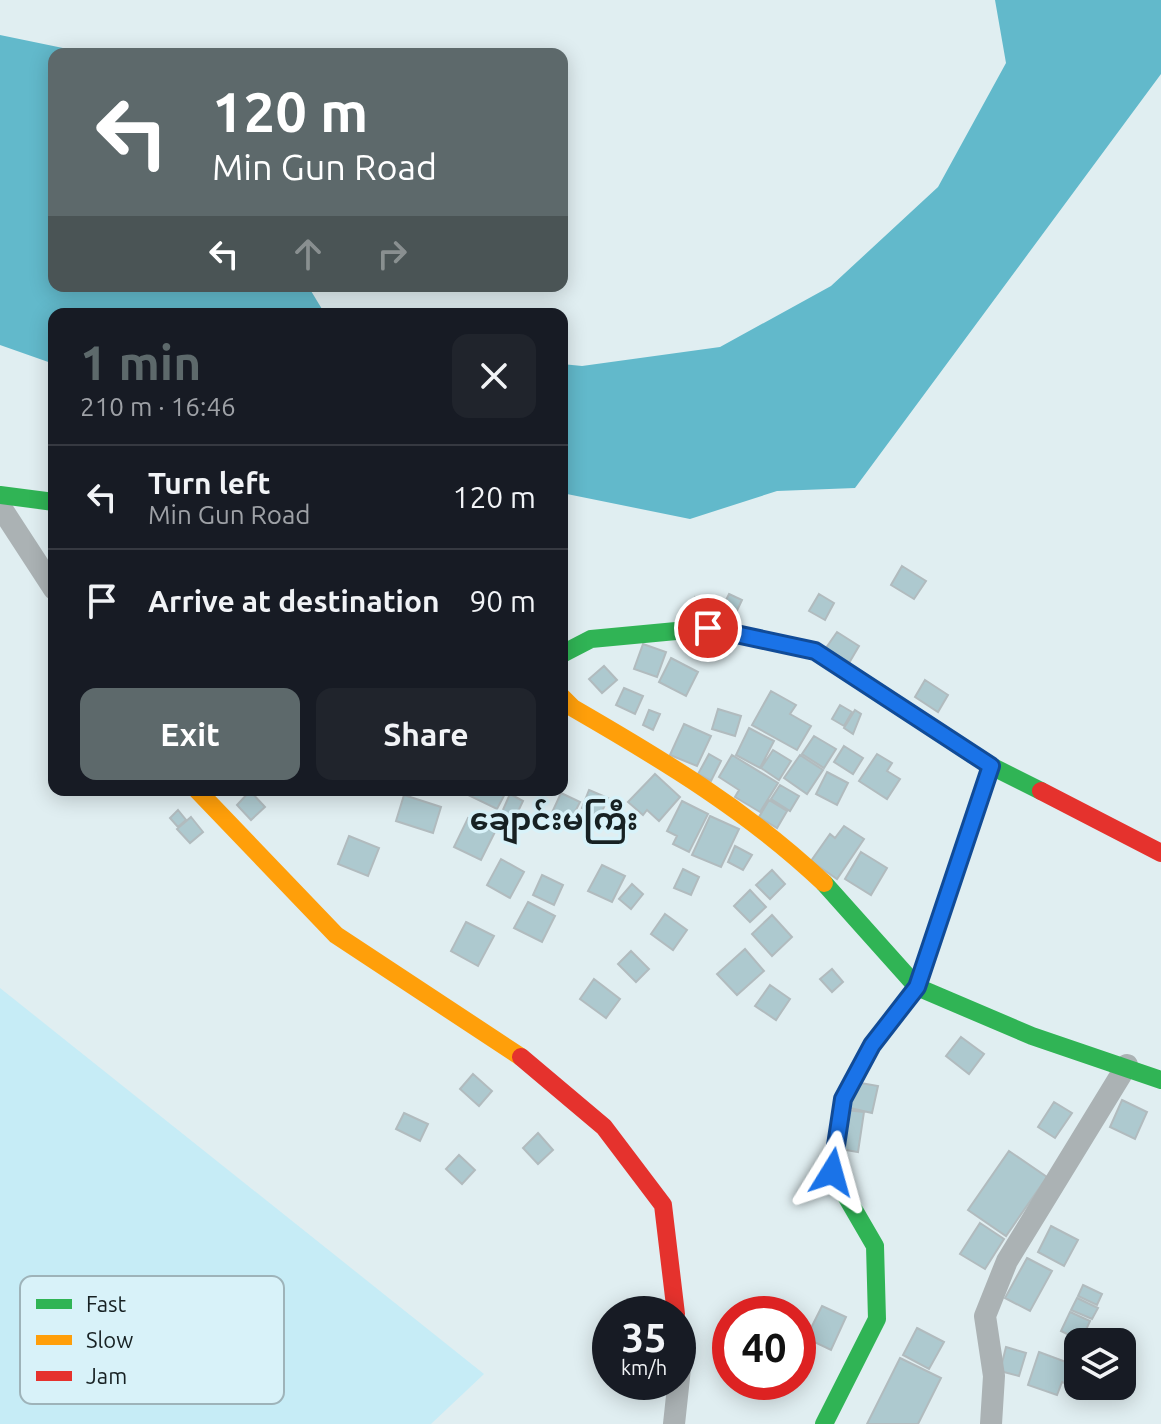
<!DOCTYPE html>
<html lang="en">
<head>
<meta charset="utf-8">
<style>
  :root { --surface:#171b24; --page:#20242c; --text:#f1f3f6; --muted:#9ea1a6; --line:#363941; --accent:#5d696b }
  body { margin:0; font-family:Ubuntu,"Noto Sans Myanmar",sans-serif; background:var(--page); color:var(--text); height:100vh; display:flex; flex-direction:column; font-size:30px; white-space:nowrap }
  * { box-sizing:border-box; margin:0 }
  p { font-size:26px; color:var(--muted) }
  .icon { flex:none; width:44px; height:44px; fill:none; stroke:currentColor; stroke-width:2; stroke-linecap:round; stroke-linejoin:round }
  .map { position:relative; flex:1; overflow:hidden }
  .drawer { position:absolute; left:48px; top:308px; width:520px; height:488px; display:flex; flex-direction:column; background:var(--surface); border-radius:16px; box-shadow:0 4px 20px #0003 }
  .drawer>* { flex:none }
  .banner { position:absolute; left:48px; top:48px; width:520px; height:244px; border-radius:16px; box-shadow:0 4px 20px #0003; background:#5d696b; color:#fff; overflow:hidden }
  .buttons { position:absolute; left:1064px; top:1328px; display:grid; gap:16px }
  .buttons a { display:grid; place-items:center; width:72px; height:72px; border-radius:16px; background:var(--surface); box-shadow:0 4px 20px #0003; font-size:40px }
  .speed { position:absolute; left:592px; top:1296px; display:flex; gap:16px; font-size:40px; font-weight:700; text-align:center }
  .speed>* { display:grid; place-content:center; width:104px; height:104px; border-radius:50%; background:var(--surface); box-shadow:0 4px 20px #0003; line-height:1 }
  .speed small { font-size:20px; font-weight:400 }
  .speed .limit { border:12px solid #d22; background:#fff; color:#111 }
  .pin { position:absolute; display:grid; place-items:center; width:68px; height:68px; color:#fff; margin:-34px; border:4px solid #fff; border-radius:50%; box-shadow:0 2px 8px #0007 }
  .me { position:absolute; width:88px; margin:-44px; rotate:8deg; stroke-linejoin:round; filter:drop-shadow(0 0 6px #0008) }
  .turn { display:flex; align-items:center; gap:28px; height:168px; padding:0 32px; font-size:36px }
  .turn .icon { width:104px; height:104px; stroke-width:2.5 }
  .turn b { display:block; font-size:56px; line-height:68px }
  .lanes { display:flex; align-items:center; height:76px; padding:0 32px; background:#0003; justify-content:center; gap:40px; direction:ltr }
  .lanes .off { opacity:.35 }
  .round { display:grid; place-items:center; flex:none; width:84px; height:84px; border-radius:16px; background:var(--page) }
  .summary { display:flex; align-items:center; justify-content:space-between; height:136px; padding:0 32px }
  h1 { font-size:48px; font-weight:600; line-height:60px; color:var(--accent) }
  .primary-button { display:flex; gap:16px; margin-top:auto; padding:16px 32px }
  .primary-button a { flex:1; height:92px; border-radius:16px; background:var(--accent); color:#fff; font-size:32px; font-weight:600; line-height:92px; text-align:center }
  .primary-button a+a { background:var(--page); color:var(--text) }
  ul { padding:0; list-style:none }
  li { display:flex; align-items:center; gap:24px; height:104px; padding:0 32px; border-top:2px solid var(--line) }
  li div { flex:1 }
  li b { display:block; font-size:30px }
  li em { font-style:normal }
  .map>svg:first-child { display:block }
  .green { fill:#c6ecf6 }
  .water { fill:#62b9cb }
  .building { fill:#adc9cf; stroke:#b1bbbe; stroke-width:2 }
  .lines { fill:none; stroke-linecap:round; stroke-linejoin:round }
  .street { stroke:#abb2b4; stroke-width:22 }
  .fast { stroke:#30b455; stroke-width:18 }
  .slow { stroke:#ff9f0a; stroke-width:18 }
  .jam { stroke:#e5322d; stroke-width:18 }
  .route-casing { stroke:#114b97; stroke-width:20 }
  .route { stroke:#1a73e8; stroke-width:14 }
  .labels { text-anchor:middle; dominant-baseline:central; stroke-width:7; stroke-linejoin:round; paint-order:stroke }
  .quarter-label { font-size:30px; font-weight:bold; fill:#172123; stroke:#d8f2f9 }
  .key { fill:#d8f2f9; stroke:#9eb3b9; stroke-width:2 }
  .key-label { font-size:22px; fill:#172123 }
</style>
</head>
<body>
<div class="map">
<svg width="1161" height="1424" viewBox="0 0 1161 1424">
  <rect width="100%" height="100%" fill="#e0eef1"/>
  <path class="green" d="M0,988L484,1374L431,1424H0Z"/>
  <path class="water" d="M995,0H1161V74L855,488L777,491L690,519L562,493V364L582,366L720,347L831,286L938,187L1006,63Z
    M0,35L92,54H54V286H308L325,314H54V364L0,345Z"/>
  <path class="building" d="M902,566L926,581L914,599L891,585Z
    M729,594L742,600L733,619L720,612Z
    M819,594L834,603L825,620L809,611Z
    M695,597L705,599L701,618L687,613Z
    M837,632L859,646L849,663L826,648Z
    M643,644L666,652L657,677L634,669Z
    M671,658L698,672L686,696L659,682Z
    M604,666L617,680L602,693L589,679Z
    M925,680L948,695L938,712L915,697Z
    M624,688L643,696L635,714L616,705Z
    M771,691L796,705L790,714L811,726L797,750L752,725Z
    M840,705L852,712L844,726L832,719Z
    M718,709L741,716L735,736L712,729Z
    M649,710L660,714L653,730L643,725Z
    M855,710L861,714L853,734L844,728Z
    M684,724L711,736L697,766L670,755Z
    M749,728L774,741L760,768L736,755Z
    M814,736L836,749L824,768L802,754Z
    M844,746L863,758L853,774L834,762Z
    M773,750L791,761L779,780L761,768Z
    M709,754L721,761L711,781L698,774Z
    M877,754L892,763L887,771L900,779L887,799L859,781Z
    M732,755L778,783L760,812L735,797L739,790L719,777Z
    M800,755L823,770L807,794L784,778Z
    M827,772L848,783L837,805L816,794Z
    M655,774L680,797L659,821L647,810L643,815L628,802Z
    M780,785L799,796L790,811L771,799Z
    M465,790H507L497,809L464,793Z
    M589,790L608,798L600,816L582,808Z
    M250,791L265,807L251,820L237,805Z
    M561,793L580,802L567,828L549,819Z
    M510,794L523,801L515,818L502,812Z
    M404,795L441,807L433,833L396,821Z
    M769,800L787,811L777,828L759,817Z
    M682,801L708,814L689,852L673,844L677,836L667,831Z
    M178,810L186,820L178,827L170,818Z
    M710,816L739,829L721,867L692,855Z
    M191,817L203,832L190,843L177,829Z
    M468,818L495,832L481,860L454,847Z
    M844,826L864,839L837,879L811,861L830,834L835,838Z
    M349,836L379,848L368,876L338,864Z
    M735,846L752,855L743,870L728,862Z
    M861,852L887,868L871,895L845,879Z
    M501,859L524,872L510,898L487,885Z
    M602,865L625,876L612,902L588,891Z
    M683,869L699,877L691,895L674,888Z
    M772,870L785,884L770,899L756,885Z
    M542,875L563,885L554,905L533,895Z
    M632,884L643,894L631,909L619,899Z
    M750,890L766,907L750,922L734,906Z
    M528,902L555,916L542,942L514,928Z
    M665,914L687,930L673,950L651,934Z
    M772,915L792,937L772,956L752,934Z
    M466,922L494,936L478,966L451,951Z
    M745,949L764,971L737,995L717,974Z
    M631,951L649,969L636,982L618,964Z
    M832,969L843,982L832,992L820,979Z
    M594,979L620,999L606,1018L580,999Z
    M770,985L790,999L776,1020L755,1006Z
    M961,1037L984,1054L969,1074L946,1056Z
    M473,1074L492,1091L479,1106L460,1089Z
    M855,1082L878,1086L872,1113L850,1108Z
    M1122,1100L1147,1112L1135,1139L1110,1127Z
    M1054,1102L1072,1113L1055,1138L1038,1127Z
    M846,1110L864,1112L858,1152L840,1149Z
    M404,1113L428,1124L420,1141L396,1129Z
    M538,1133L553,1150L538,1164L523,1148Z
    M1009,1151L1047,1177L1006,1236L968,1210Z
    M459,1155L475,1170L462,1184L446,1169Z
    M980,1223L1004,1239L985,1269L960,1254Z
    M1051,1226L1078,1240L1064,1266L1038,1252Z
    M1027,1258L1052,1271L1030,1311L1005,1298Z
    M1083,1285L1102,1294L1097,1305L1078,1296Z
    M1077,1298L1098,1308L1092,1319L1071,1310Z
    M822,1306L846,1317L831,1350L806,1338Z
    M1070,1312L1090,1321L1081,1341L1061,1331Z
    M917,1328L944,1342L929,1369L903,1355Z
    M1006,1347L1026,1353L1019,1376L1000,1371Z
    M1039,1352L1077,1366L1070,1385L1062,1382L1057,1395L1028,1385Z
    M900,1358L941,1378L918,1424H867Z"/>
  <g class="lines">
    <path class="street" d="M0,506L54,589
      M674,1424L681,1359L678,1330
      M991,1424L994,1376L985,1316L1007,1261L1127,1065"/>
    <path class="fast" d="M0,495L54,502
      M562,654L591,639L708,628L815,651L991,766L1041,791
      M824,883L917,987L1032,1036L1161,1080
      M824,1424L877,1319L875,1246L832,1172L843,1099L872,1045L917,987L991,766"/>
    <path class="slow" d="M562,697L573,708C663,760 748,811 824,883
      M197,790L336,935L521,1057"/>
    <path class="jam" d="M1041,791L1161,853
      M521,1057L604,1127L663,1205L676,1314"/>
  </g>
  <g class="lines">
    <g class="route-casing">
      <path id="route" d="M708,628L815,651L991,766L917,987L872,1045L843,1099L832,1172"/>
    </g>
    <use href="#route" class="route"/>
  </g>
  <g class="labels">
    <g class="quarter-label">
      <text x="554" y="819">ချောင်းမကြီး</text>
    </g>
  </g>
  <rect x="20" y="1276" width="264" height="128" rx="12" class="key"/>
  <rect x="36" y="1299" width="36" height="10" fill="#30b455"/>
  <rect x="36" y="1335" width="36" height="10" fill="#ff9f0a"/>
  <rect x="36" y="1371" width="36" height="10" fill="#e5322d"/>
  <g class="key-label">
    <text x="86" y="1312">Fast</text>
    <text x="86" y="1348">Slow</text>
    <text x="86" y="1384">Jam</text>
  </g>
</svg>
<div class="buttons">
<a><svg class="icon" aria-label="layers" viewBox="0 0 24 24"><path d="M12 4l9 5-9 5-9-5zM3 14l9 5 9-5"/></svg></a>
</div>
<div class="speed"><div>35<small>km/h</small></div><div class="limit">40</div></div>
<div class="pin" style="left:708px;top:628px;background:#d93025"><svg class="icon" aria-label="arrive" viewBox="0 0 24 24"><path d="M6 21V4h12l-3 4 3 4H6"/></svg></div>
<svg class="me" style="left:832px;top:1172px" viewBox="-20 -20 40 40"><path d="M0-17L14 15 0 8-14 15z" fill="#1a73e8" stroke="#fff" stroke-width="4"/></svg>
<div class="banner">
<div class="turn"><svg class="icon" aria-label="left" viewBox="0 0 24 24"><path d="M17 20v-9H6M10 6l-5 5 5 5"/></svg><div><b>120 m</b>Min Gun Road</div></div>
<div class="lanes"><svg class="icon" aria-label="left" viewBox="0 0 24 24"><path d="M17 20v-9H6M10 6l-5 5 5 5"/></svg><svg class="icon off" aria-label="ahead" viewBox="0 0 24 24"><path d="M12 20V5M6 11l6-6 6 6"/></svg><svg class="icon off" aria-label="right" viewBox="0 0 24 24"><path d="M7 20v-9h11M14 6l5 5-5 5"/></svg></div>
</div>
<section class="drawer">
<div class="summary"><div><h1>1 min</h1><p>210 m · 16:46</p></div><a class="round"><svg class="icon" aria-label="close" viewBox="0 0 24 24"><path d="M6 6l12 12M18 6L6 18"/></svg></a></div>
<ul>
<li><svg class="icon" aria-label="left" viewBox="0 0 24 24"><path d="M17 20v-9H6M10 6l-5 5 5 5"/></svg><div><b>Turn left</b><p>Min Gun Road</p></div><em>120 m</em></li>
<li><svg class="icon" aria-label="arrive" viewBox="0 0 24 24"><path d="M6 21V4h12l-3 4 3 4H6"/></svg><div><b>Arrive at destination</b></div><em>90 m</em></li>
</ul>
<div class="primary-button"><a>Exit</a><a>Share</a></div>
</section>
</div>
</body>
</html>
